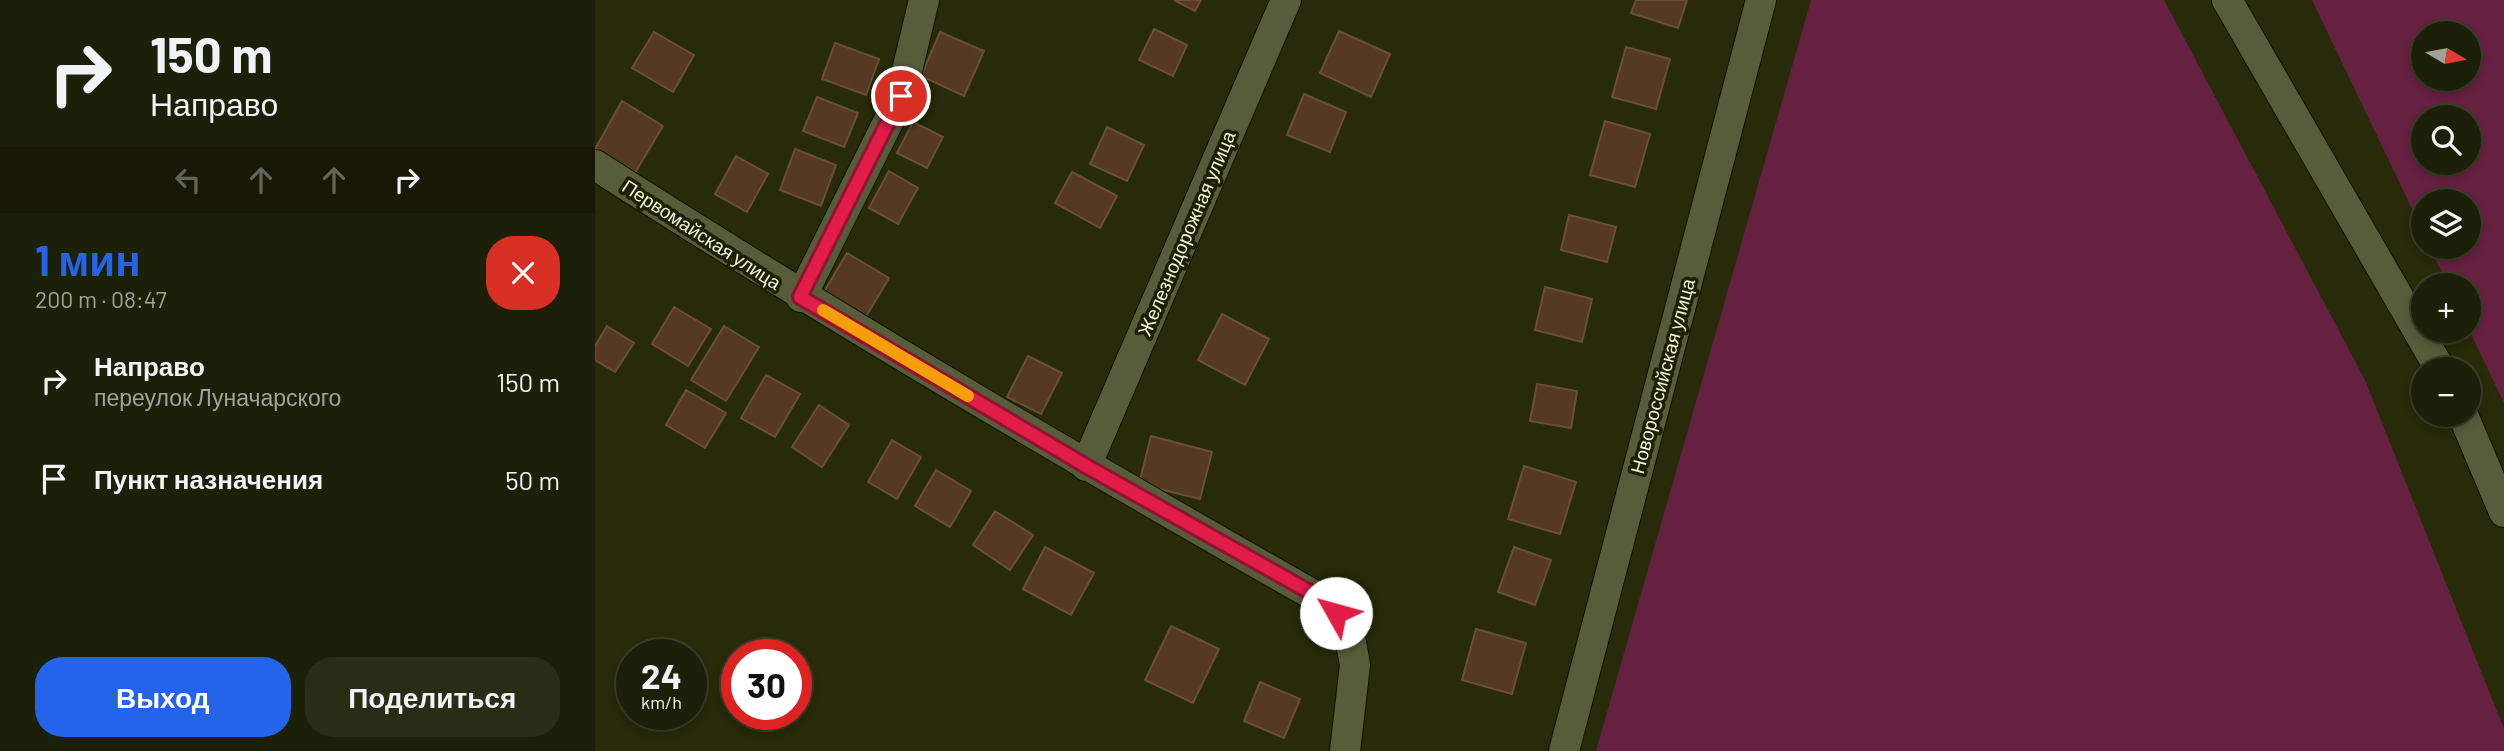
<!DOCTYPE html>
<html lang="ru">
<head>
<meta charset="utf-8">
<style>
  :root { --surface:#1d2008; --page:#2a2d16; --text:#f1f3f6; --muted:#a0a39c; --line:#3b3e29; --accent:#2563eb }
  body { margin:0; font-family:Barlow,sans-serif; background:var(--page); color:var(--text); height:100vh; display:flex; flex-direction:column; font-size:26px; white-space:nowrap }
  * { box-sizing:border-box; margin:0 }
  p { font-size:23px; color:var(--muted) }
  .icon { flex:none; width:38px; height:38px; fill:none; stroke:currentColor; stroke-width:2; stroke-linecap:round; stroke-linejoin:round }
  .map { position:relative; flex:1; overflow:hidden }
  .details { display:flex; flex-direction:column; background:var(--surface); width:595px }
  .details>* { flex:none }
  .guide { background:#1d2008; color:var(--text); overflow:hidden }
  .needle { width:46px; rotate:100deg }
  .fabs { position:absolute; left:1816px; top:21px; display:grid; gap:14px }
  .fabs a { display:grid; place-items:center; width:70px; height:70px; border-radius:50%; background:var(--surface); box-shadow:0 4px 10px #0003,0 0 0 2px var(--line); font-size:35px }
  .speed { position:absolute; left:21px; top:639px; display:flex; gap:14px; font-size:35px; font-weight:700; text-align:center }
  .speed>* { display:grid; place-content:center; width:91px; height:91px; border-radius:50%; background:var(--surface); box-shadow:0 4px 10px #0003,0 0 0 2px var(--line); line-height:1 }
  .speed small { font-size:18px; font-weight:400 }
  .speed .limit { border:10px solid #d22; background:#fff; color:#111 }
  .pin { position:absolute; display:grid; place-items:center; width:60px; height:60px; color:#fff; margin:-30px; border:4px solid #fff; border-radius:50%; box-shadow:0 2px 7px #0007 }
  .me { position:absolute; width:77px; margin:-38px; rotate:308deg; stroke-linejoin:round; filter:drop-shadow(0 0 5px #0008) }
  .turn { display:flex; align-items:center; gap:24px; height:147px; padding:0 35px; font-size:32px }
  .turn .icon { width:91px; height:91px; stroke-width:2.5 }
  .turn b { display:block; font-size:49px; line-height:60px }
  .lanes { display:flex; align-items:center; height:66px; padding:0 35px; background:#0003; justify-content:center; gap:35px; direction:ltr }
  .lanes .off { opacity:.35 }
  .round { display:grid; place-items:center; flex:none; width:74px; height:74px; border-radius:28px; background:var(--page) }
  .summary { display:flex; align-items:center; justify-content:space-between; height:119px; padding:0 35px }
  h1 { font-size:42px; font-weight:700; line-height:52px; color:var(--accent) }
  .cta { display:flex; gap:14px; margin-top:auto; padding:14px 35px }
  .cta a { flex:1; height:80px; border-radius:28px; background:var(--accent); color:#fff; font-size:28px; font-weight:700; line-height:80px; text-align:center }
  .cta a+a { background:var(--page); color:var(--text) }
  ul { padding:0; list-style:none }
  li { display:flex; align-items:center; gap:21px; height:98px; padding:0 35px }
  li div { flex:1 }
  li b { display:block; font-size:26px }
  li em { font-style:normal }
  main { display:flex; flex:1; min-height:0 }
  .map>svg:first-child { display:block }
  .green { fill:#65213f; fill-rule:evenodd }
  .building { fill:#553924; stroke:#6b4e38; stroke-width:2 }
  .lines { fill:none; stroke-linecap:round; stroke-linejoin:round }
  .minor-casing { stroke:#101300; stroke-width:32 }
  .minor { stroke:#575c3a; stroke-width:30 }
  .route-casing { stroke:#92132f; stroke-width:18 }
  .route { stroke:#e11d48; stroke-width:12 }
  .slow { stroke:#f59e0b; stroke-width:12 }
  .labels { text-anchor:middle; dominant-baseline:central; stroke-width:7; stroke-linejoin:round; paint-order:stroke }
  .street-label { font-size:19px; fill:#eef2df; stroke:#1d2101 }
</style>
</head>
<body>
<main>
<section class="details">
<div class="guide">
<div class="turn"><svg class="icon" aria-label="right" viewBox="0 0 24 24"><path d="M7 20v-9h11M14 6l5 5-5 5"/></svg><div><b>150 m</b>Направо</div></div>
<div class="lanes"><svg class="icon off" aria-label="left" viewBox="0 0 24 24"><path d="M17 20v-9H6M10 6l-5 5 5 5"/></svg><svg class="icon off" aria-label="ahead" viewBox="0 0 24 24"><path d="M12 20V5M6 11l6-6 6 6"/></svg><svg class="icon off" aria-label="ahead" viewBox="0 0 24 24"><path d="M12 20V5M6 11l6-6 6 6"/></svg><svg class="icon" aria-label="right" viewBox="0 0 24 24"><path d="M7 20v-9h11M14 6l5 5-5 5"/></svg></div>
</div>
<div class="summary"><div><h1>1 мин</h1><p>200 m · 08:47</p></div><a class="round" style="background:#d93025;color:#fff"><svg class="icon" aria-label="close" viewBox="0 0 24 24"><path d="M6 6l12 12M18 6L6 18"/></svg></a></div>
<ul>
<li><svg class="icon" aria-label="right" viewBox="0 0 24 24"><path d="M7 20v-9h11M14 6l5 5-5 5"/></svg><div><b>Направо</b><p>переулок Луначарского</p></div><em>150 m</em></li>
<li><svg class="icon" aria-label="arrive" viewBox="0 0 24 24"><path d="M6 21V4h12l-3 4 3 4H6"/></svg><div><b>Пункт назначения</b></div><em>50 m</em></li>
</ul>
<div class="cta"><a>Выход</a><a>Поделиться</a></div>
</section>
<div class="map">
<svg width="1909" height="751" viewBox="0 0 1909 751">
  <rect width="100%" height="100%" fill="#272b0a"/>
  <path class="green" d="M1216,0H1569L1770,380L1909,729V751H1001Z
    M1717,0H1909V403L1874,330V285H1853L1835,247H1874V201H1829V234ZM1829,33H1874V79H1829ZM1829,117H1874V163H1829Z"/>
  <path class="building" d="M579,0H606L600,11Z
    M1041,0H1092L1083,28L1036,13Z
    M559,29L592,45L578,76L544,60Z
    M744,31L795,54L776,97L725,73Z
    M59,32L99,55L78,92L37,68Z
    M345,32L389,51L369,96L326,76Z
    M240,43L284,59L271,95L227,79Z
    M1031,47L1075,59L1061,109L1017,97Z
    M709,94L751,112L735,152L692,135Z
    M222,97L263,113L249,147L208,131Z
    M27,101L68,126L40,173L0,149Z
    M1010,121L1055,134L1040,187L995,175Z
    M318,122L348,137L332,168L302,153Z
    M512,127L549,145L532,181L495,164Z
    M200,149L241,165L226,206L185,190Z
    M141,156L173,174L152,212L120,194Z
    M294,171L323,188L303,224L274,208Z
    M477,172L522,196L505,228L460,203Z
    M974,215L1021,227L1012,262L966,250Z
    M252,253L294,278L269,320L227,295Z
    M950,287L997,299L987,342L940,330Z
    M79,307L116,329L93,366L57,344Z
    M627,314L674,339L650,385L603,360Z
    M12,326L39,343L20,372L0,360V346Z
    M129,326L164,347L131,401L96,380Z
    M433,356L467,373L446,414L412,397Z
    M171,375L205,394L180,437L146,418Z
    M942,384L982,391L976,428L935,421Z
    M91,390L131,413L110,448L71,425Z
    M224,405L254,425L227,467L197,447Z
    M556,436L617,452L605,499L544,484Z
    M297,440L326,457L302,499L273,482Z
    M929,466L981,482L965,534L913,519Z
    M341,470L376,491L355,527L320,506Z
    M400,511L438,535L415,570L378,545Z
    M450,547L499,573L476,615L428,589Z
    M919,547L956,560L940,605L903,592Z
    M576,626L624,649L598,703L550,680Z
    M881,629L931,643L917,694L867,680Z
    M665,682L705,699L689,738L649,721Z"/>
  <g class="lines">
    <g class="minor-casing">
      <path id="minor" d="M1632,0L1845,369
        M0,165C239,318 482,461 729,601L753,626L760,665L750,751
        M206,297L306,96L329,0
        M1868,415L1909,512
        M491,466L691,0
        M969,751L1166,0"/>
    </g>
    <use href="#minor" class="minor"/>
  </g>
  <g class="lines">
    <g class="route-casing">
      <path id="route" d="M306,96L205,297L491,466L729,600L741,613"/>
    </g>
    <use href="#route" class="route"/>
    <path class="slow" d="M228,310L373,396"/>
  </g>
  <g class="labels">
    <g class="street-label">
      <text transform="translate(591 233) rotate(-67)">Железнодорожная улица</text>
      <text transform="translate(107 234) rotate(33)">Первомайская улица</text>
      <text transform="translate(1067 376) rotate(-75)">Новороссийская улица</text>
    </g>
  </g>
</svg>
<div class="fabs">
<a><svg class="needle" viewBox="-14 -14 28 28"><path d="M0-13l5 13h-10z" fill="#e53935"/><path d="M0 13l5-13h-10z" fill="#a0a39c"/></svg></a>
<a><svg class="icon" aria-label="search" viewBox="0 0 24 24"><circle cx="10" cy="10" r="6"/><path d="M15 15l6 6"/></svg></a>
<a><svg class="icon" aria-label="layers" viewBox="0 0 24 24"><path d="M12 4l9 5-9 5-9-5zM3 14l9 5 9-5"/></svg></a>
<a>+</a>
<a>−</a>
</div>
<div class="speed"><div>24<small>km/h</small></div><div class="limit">30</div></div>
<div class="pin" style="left:306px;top:96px;background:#d93025"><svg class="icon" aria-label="arrive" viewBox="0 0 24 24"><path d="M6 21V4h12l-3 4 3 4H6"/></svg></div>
<svg class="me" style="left:741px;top:613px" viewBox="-20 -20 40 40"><circle r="19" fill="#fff"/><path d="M0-13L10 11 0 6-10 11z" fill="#e11d48"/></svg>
</div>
</main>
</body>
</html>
